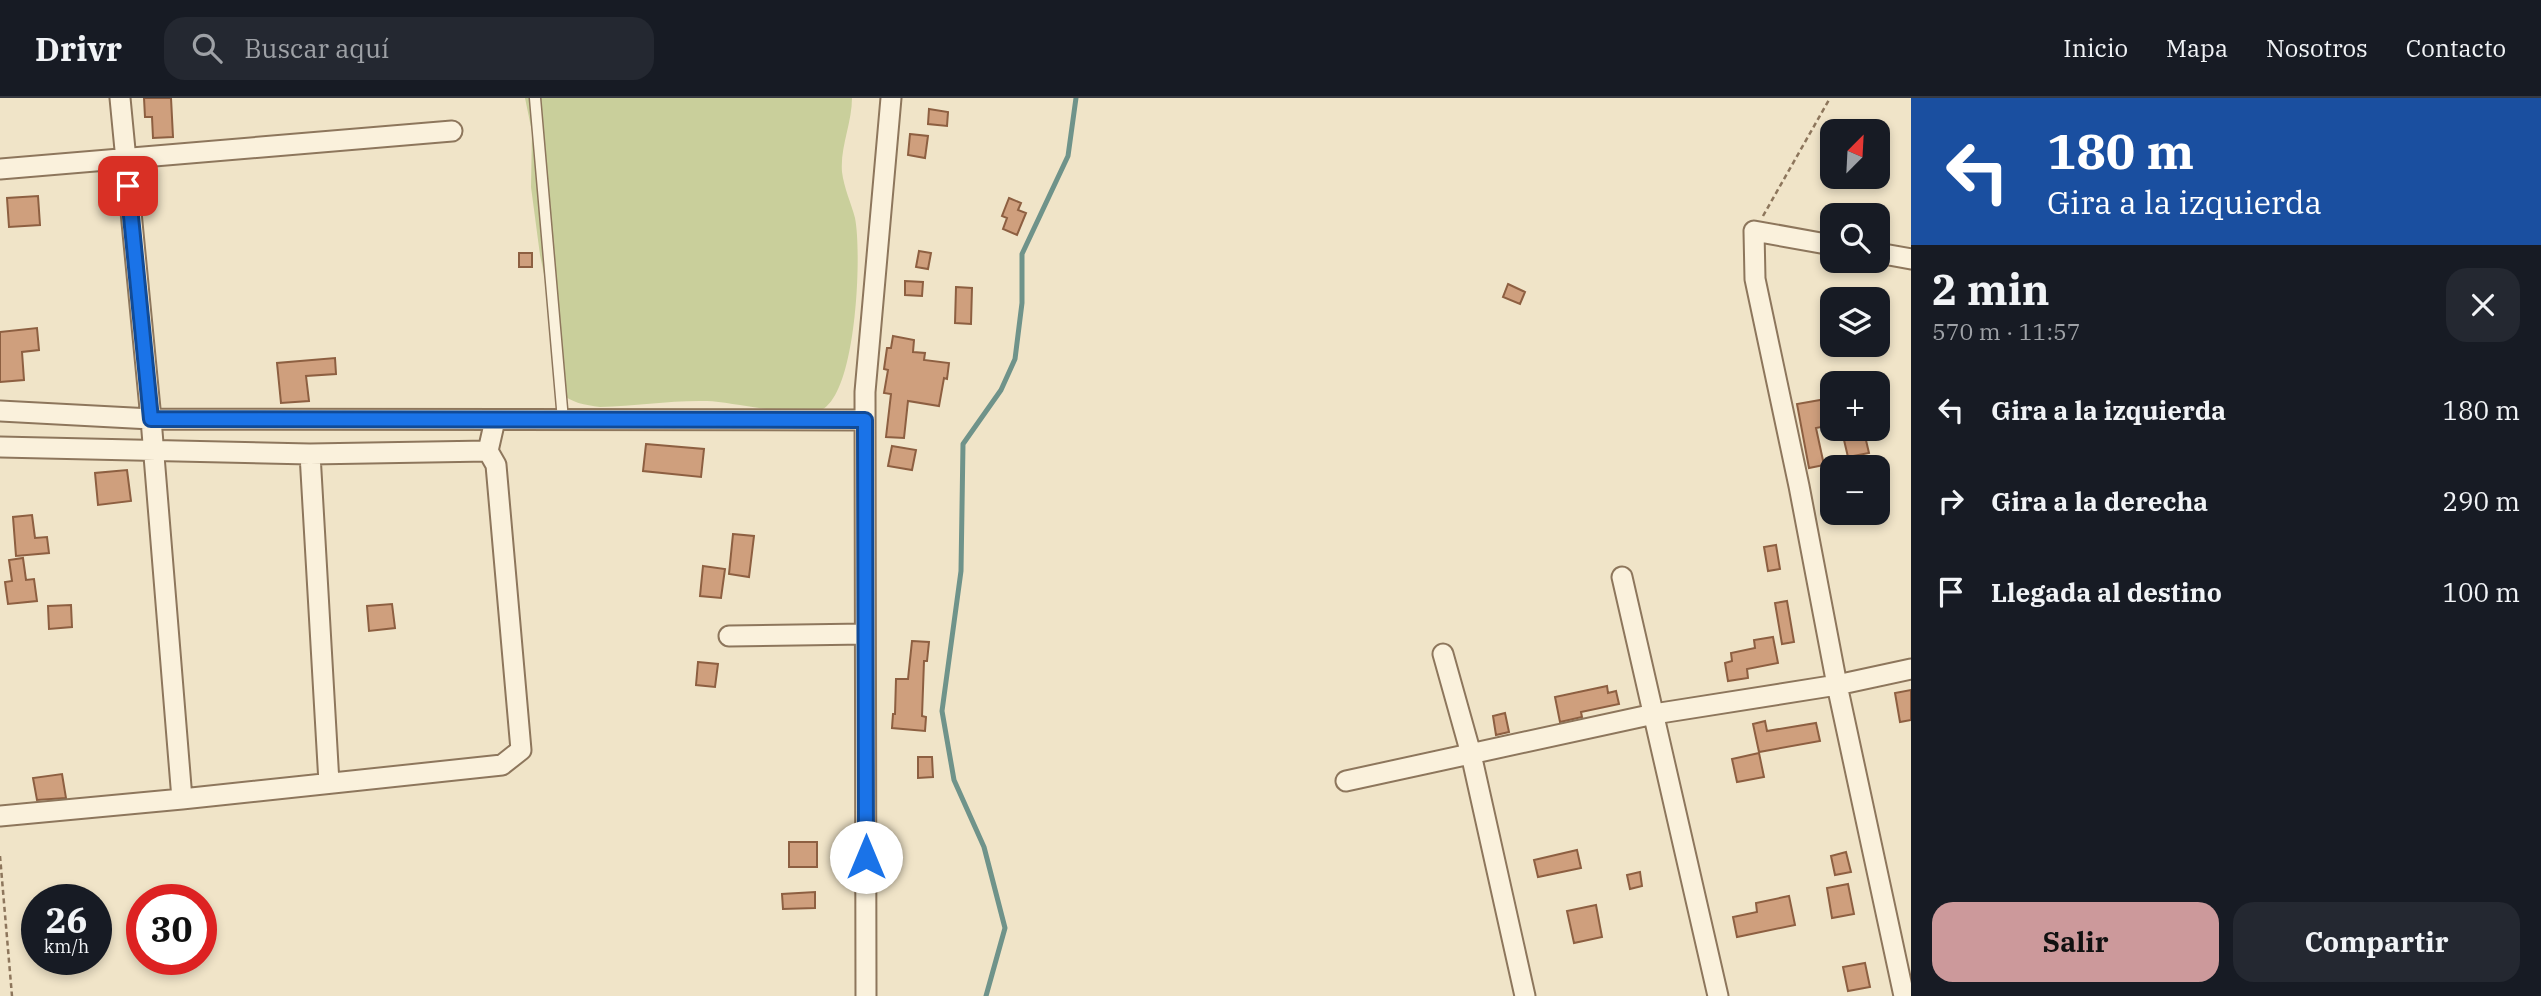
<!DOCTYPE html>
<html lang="es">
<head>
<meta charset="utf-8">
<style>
  :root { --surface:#171b24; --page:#242831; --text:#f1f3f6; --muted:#9ea1a6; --line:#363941; --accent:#cc999b }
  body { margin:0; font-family:"IBM Plex Serif",serif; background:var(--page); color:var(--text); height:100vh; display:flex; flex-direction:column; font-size:26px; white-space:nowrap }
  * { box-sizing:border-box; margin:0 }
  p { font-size:23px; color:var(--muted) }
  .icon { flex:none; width:38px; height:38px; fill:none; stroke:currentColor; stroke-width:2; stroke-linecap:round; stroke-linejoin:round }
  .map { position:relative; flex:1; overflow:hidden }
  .side { display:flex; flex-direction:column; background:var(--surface); width:630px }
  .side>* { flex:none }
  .top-card { background:#1a4fa0; color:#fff; overflow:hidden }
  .needle { width:46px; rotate:24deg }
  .tools { position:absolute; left:1820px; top:21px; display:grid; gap:14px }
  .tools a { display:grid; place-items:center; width:70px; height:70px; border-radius:14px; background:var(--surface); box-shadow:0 4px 10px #0003; font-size:35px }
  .speed { position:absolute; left:21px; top:786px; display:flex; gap:14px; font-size:35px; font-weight:700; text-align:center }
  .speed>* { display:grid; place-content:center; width:91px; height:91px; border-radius:50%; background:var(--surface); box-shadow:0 4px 10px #0003; line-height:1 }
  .speed small { font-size:18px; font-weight:400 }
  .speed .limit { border:10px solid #d22; background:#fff; color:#111 }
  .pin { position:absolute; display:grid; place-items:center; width:60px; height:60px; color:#fff; margin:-30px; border-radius:14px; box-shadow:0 4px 10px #0006 }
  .me { position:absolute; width:77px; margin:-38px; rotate:0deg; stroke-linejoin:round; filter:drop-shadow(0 0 5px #0008) }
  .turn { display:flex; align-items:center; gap:24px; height:147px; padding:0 21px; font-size:32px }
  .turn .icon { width:91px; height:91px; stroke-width:2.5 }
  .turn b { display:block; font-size:49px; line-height:60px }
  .round { display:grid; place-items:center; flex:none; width:74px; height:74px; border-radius:21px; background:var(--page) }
  .headline { display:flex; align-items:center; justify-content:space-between; height:119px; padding:0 21px }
  h1 { font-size:42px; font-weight:700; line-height:52px }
  .button { display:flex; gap:14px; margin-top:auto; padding:14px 21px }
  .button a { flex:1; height:80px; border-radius:21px; background:var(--accent); color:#111; font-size:28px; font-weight:700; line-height:80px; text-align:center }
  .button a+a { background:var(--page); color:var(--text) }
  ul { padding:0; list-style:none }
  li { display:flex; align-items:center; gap:21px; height:91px; padding:0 21px }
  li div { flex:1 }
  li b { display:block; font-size:26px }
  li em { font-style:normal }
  header { display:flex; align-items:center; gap:42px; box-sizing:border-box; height:98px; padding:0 35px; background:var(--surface); border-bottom:2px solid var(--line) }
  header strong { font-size:33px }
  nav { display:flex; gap:38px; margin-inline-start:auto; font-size:24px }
  .search { width:490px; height:63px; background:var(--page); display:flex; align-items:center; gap:18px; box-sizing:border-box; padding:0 24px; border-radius:21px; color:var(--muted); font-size:26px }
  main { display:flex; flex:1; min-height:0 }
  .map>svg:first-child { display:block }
  .green { fill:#c9cf9b }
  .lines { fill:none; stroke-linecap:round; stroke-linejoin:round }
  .stream { stroke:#6f938a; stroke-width:5 }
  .building { fill:#cf9f7d; stroke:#8d5f41; stroke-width:2 }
  .service-casing { stroke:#8d765c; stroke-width:13 }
  .minor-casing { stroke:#8d765c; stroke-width:23 }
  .path { stroke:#8d765c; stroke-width:2.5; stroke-dasharray:5 3.5; stroke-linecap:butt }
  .service { stroke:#faf1dc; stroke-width:10 }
  .minor { stroke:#faf1dc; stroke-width:19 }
  .route-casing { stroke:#114b97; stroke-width:18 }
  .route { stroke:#1a73e8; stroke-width:12 }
</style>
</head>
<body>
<header>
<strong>Drivr</strong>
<div class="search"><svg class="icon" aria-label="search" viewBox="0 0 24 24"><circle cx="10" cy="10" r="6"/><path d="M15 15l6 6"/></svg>Buscar aquí</div>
<nav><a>Inicio</a><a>Mapa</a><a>Nosotros</a><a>Contacto</a></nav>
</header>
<main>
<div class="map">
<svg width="1911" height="898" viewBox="0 0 1911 898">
  <rect width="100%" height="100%" fill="#f0e4c8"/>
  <path class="green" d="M525,0H852C852,25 840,49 842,74C844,90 851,105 855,120C862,154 857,301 819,313C797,320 734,304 707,303C672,302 636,308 600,309C585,307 571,305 560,294L550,205L540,157L531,89L532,34Z"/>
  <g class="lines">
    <path class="stream" d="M986,898L1005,830L984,749L954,682L942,613L961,473L963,346L1001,292L1015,261L1022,205V156L1068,58L1076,0"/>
  </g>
  <path class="building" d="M144,0H171L173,39L153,40L152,19H145Z
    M929,11L948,14L947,28L928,26Z
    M910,36L928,38L925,60L908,57Z
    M38,98L40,127L9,129L7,100Z
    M1009,100L1021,105L1018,112L1026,115L1017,137L1003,131L1007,120L1002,118Z
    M919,153L931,155L928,171L916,169Z
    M519,155H532V169H519Z
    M905,183L923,184L922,198L905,197Z
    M1508,186L1525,194L1520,206L1503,199Z
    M956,189L972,190L971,226L955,225Z
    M37,230L39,252L22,254L24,282L0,284V234Z
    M893,238L914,242L913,254L925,255L924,262L949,265L947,281L944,280L939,308L908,303L904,340L886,339L891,296L884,295L888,272L884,271L887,250H891Z
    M335,260L336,276L306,278L309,303L281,305L277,265Z
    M1826,301L1831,327L1816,330L1824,367L1809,370L1797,306Z
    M1865,338L1869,355L1848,359L1844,342Z
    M646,346L704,351L701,379L643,373Z
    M892,348L916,352L912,372L888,368Z
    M127,372L131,403L98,407L95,375Z
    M32,417L35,440L47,439L49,455L16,458L13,419Z
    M733,436L754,438L749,479L729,476Z
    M1776,447L1780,471L1768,473L1764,449Z
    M23,460L26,482L34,481L37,503L8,506L5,484L12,483L9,462Z
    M703,468L725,471L721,500L700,498Z
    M1787,503L1794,544L1782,546L1775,505Z
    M392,506L395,530L369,533L367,508Z
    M71,507L72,529L49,531L48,508Z
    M1773,539L1778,565L1747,571L1748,580L1728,583L1725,565L1732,563L1731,555L1755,550L1754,542Z
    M912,543L929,544L927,563H924L922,618L926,619L925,633L892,630L893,616H895L896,581H908Z
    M698,564L718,566L715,589L696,587Z
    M1607,588L1608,595L1616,593L1619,606L1581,614L1582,619L1560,624L1555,599Z
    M1911,592V622L1900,624L1895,595Z
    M1505,615L1509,634L1496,637L1493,618Z
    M1765,623L1767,633L1816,625L1820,643L1759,654L1753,626Z
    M1759,655L1764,679L1737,684L1732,661Z
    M918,659H932L933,679L918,680Z
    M62,676L66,700L37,702L33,680Z
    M789,744H817V769H789Z
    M1577,752L1581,770L1538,779L1534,762Z
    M1846,754L1851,774L1835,777L1831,758Z
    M1640,774L1642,788L1630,791L1627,777Z
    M1848,786L1854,816L1832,820L1827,790Z
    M815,794V810L783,811L782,796Z
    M1789,798L1795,827L1737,839L1733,819L1757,814L1756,805Z
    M1596,807L1602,839L1574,845L1567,813Z
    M1865,865L1870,889L1848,893L1843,869Z"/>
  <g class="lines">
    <g class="service-casing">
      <path id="service" d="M535,0L563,322"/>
    </g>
    <g class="minor-casing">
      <path id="minor" d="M120,0L151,321L182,701
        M0,71L452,33
        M1832,147L1754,133L1755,181L1799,388L1837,587L1904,898
        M1878,155L1911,161
        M0,313L151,321L865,322
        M0,349L310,356L488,353
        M310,356L329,685
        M1622,479L1718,898
        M729,538L865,536
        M1443,556L1471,656L1525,898
        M1346,683L1654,616L1837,587L1911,571
        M0,718L182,701L502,667L521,652L496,367L488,353L495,322
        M866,898L865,294L891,0"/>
    </g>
    <path class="path" d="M1763,118L1830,0
      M0,758L12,898"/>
    <use href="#service" class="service"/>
    <use href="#minor" class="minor"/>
  </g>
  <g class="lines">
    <g class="route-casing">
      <path id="route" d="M128,88L151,321L865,322L866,759"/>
    </g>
    <use href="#route" class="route"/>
  </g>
</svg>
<div class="tools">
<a><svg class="needle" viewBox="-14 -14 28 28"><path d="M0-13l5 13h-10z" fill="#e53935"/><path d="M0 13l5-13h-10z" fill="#9ea1a6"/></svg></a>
<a><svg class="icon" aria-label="search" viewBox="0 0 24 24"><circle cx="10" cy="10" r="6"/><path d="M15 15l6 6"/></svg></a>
<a><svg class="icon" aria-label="layers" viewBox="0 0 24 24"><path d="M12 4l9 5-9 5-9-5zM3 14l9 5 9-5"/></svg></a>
<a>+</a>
<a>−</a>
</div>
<div class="speed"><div>26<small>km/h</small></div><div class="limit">30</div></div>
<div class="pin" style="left:128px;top:88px;background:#d93025"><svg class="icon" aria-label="arrive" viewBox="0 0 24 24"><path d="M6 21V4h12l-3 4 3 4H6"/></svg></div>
<svg class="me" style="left:866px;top:759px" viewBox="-20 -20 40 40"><circle r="19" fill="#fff"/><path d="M0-13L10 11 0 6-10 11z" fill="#1a73e8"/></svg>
</div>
<section class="side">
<div class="top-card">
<div class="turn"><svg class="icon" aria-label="left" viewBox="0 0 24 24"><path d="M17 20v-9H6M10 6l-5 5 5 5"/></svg><div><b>180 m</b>Gira a la izquierda</div></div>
</div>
<div class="headline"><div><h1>2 min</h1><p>570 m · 11:57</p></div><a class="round"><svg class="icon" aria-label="close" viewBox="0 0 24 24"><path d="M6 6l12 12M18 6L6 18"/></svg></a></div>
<ul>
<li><svg class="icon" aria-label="left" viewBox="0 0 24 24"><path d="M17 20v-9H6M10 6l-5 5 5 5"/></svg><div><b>Gira a la izquierda</b></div><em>180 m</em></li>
<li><svg class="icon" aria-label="right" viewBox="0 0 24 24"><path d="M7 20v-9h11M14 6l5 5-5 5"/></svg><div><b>Gira a la derecha</b></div><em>290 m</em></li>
<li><svg class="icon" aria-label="arrive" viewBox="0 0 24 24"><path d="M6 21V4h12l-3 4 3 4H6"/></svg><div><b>Llegada al destino</b></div><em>100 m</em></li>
</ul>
<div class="button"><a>Salir</a><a>Compartir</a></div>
</section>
</main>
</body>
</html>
